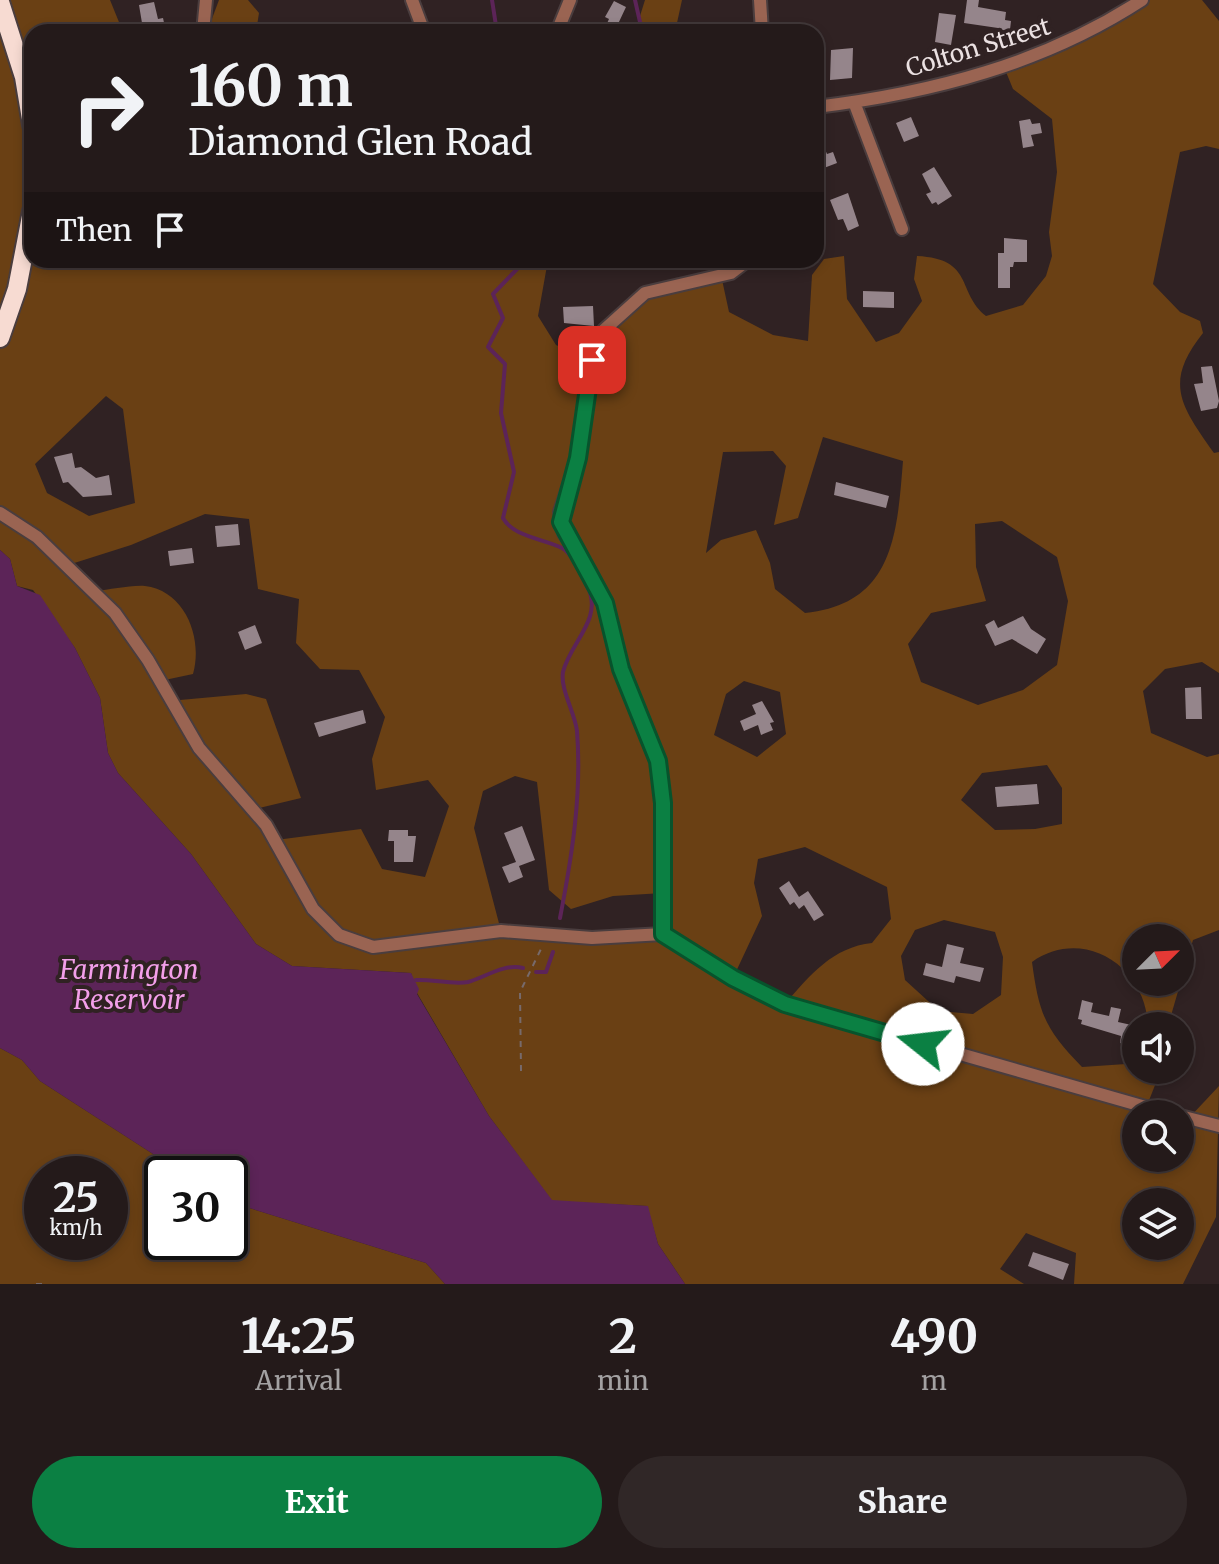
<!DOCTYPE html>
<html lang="en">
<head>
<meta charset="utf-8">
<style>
  :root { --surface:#241a1a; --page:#302727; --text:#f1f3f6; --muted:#a3a1a2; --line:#413839; --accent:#0b8043 }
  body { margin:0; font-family:Merriweather,serif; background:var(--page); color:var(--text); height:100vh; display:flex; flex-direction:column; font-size:30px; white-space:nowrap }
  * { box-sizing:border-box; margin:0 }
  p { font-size:26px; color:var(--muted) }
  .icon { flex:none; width:44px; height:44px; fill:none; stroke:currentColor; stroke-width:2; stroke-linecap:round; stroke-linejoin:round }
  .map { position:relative; height:1284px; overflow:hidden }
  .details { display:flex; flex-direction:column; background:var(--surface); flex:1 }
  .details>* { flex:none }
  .top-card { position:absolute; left:24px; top:24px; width:800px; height:244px; border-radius:24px; box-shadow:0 4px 12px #0003,0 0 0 2px var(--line); background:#241a1a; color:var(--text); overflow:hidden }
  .needle { width:52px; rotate:66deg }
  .controls { position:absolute; left:1122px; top:924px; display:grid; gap:16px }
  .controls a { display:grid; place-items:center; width:72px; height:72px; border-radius:50%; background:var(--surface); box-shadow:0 4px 12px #0003,0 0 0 2px var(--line); font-size:40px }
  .speed { position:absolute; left:24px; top:1156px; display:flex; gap:16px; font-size:40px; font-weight:700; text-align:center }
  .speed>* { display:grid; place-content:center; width:104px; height:104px; border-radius:50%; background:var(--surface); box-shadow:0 4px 12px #0003,0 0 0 2px var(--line); line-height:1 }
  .speed small { font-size:20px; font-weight:400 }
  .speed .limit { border:4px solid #111; border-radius:12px; background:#fff; color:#111 }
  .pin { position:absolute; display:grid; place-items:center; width:68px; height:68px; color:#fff; margin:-34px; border-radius:16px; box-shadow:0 4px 12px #0006 }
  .me { position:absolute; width:88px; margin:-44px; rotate:286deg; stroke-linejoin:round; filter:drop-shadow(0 0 6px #0008) }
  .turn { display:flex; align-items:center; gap:28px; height:168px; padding:0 32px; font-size:36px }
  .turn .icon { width:104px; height:104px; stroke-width:2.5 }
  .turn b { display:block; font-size:56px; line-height:68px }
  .then { display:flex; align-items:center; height:76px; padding:0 32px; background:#0003; gap:16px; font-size:30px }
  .eta { display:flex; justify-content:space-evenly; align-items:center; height:136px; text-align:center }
  .eta b { font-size:48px; font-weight:700; line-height:56px }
  .action { display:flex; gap:16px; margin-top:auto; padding:16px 32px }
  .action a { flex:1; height:92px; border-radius:48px; background:var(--accent); color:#fff; font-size:32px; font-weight:700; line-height:92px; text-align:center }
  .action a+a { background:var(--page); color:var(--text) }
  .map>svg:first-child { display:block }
  .green { fill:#6a4014; fill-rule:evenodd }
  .water { fill:#5c2458 }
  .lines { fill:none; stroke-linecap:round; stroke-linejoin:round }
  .stream { stroke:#5c2458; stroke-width:4 }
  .building { fill:#95858b }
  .minor-casing { stroke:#4a3d3e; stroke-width:16 }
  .highway-casing { stroke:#4a3d3e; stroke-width:22 }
  .path { stroke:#776a6b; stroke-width:2; stroke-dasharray:6 6; stroke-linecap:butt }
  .minor { stroke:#9a6452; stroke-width:12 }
  .highway { stroke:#f7dbd2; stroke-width:18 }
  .route-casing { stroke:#07532c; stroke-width:20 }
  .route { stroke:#0b8043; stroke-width:14 }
  .labels { text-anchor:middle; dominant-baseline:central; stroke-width:8; stroke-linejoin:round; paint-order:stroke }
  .street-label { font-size:24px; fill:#ebe1e2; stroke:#302223 }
  .water-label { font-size:26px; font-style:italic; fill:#f39fea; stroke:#302223 }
</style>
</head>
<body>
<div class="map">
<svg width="1219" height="1284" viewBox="0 0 1219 1284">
  <rect width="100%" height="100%" fill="#302223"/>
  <path class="green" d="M0,0H110L123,32H32V260H548L538,316L556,345L591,360L596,344L645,293L721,275L729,312L773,335L808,341L812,275L824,259L844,256L847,299L876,342L899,333L922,301L914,279L917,256C975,259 956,292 986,316L1023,305L1046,276L1052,256L1049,232L1057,172L1052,119L1013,89L1004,67L1142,0H1202L1219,21V149L1206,146L1180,152L1153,284L1180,312L1200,321L1203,333C1163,383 1181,406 1214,453L1219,452V673L1202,662L1165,669L1143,691L1151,733L1207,757L1219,754V930L1193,940L1172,1012L1174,1026H1148C1146,966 1083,926 1032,962C1039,1014 1045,1029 1082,1067L1126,1064L1136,1056V1070H1161L1146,1108L1170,1114H1136V1158H1180V1116L1189,1118L1219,1086L1216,1217L1183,1284H1074L1076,1253L1026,1233L1000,1269L1024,1284H685L658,1244L647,1206L552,1201L489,1116L417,993L411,973L292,966L256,944L191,854L118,773L108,753L100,698L75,648L33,590L17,586L10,559L0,550ZM106,396L123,409L135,503L89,516L47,493L35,464ZM823,437L903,461C897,534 894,604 805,613L775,589L770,563L756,530L721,540L706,553L723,452L773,451L786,466L774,525L798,518ZM205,514L249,519L258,589L299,599L296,643L320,669L359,670L385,717L372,759L376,790L428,780L449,806L425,877L382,869L361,829L276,840L255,809L301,798L266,699L246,694L169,701L160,681L193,674C203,639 186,591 145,586C130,585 110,590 95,591L68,565L131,545ZM1002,521L1057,557L1068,601L1057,665L1023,690L978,705L921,682L908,644L931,613L986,601L976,567L975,524ZM744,681L780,692L786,734L757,757L714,735L726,694ZM1047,765L1062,788V824L1035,829L995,830L961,800L982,773ZM515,776L537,782L549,890L571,909L613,896L663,893V934L501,931L474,828L483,791ZM805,847L887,887L891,919L872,943C833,947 810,975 785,1004L733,978L762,916L754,883L758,859ZM944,920L995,932L1003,957L1001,995L973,1014L939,1011L905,980L901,956L915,930ZM1136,938H1180V982H1136ZM1136,1202H1180V1246H1136Z
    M219,0H248L259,13L256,32H207Z
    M645,0H682L675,32H635Z
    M0,1048L22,1060L40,1081L184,1174H162V1242H230V1202L426,1263L445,1284H0ZM42,1174H110V1242H42Z"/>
  <path class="water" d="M0,550L10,559L17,586L40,595L75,648L100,698L108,753L118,773L191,854L256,944L292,966L411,973L419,989L417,994L489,1116L552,1200L648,1206L658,1244L685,1284H445L426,1263L230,1202V1174H184L40,1081L22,1060L0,1048Z"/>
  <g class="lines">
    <path class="stream" d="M492,0L497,32
      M635,0L640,22
      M521,260L520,266L493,294L503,318L488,347L505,364L501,413L514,472L503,518C513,537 545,539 562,548C573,554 582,577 588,588C603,619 570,643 563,672C560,689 575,713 577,731C582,794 572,856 560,918
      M536,972H546L553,952
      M416,980C432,979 453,985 468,982C484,978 504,963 523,968"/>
  </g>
  <path class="building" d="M967,0H979L978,7L1006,12L1005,20L1011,21L1008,47L997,45L998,28L964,23Z
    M614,1L626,7L618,24L635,32H603L609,19L605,17Z
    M154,2L158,19L163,18L166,32H147L145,22L142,23L139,5Z
    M939,13L956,15L951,45L935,42Z
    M853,48L852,78L830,80L831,50Z
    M911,117L919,136L904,142L896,123Z
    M1030,119L1032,124L1040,123L1042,133L1031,135L1034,146L1023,148L1019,121Z
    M816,128L827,154L833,152L837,163L816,171Z
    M934,167L952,196L938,205L936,202L932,204L926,194L931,192L922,174Z
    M848,193L859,226L848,231L843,219L838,220L830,200Z
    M1004,238L1027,240V262H1014L1013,267H1010V288H998V253H1004Z
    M863,291L894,292V308L863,307Z
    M593,306L594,326L564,323L563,307Z
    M1212,366L1219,401L1217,408L1201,411L1194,384L1203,383L1201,367Z
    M72,453L75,468L81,467L96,478L109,475L112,495L83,497L68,482L63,483L54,457Z
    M836,482L889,496L886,508L834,495Z
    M238,524L240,545L217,547L215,526Z
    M192,548L194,563L170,566L168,551Z
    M1023,616L1031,629L1046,639L1037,654L1012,639L995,646L985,625L994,620L998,628Z
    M255,625L262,643L245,650L238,632Z
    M1201,687L1202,719H1186L1185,688Z
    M762,701L774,722L770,723L773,730L761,735L758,725L744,731L740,721L756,714L752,705Z
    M363,710L366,723L319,737L314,723Z
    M1037,784L1039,804L997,807L995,787Z
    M522,826L535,860L519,866L523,877L509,883L502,867L516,862L504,833Z
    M389,830H408V836H416L413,862H394V841H388Z
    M789,881L799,897L808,891L824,915L814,921L804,905L799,909L794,902L790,905L779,888Z
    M947,944L964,948L960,963L984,968L980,982L956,976L954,983L923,975L926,963L942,967Z
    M1082,1000L1093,1003L1091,1012L1109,1016L1111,1007L1121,1009L1118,1022L1136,1026L1133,1046L1120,1043L1121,1036L1081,1024L1082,1020L1078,1019Z
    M1033,1252L1069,1264L1063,1280L1028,1266Z"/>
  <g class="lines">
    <g class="minor-casing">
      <path id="minor" d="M412,0L424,32
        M760,0L762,32
        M203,32L206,0
        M557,32L570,0
        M854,102L902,229
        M816,107C931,93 1044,64 1142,0
        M0,513L37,537L115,613L148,660L199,748L266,825L313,909L339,935L373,947L501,931L592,938L663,934L733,978L785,1004L1170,1114
        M663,934V803L658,761L621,669L605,603L591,573L564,533L560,512L578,458L592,360L604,330L645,293L731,273L748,260
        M1180,1116L1219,1126"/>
    </g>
    <g class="highway-casing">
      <path id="highway" d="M0,2L24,77L32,125
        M0,338L17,289L32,211"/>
    </g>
    <path class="path" d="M521,1071L520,992L542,947
      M36,1284H45"/>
    <use href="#minor" class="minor"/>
    <use href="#highway" class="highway"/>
  </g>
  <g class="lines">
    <g class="route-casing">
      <path id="route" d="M592,360L578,458L561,522L605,603L621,669L658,761L663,803V934L733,978L785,1004L923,1044"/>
    </g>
    <use href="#route" class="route"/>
  </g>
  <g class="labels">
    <g class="street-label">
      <text transform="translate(978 47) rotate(-17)">Colton Street</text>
    </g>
    <g class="water-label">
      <text x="129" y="969">Farmington<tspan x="129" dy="30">Reservoir</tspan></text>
    </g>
  </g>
</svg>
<div class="controls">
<a><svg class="needle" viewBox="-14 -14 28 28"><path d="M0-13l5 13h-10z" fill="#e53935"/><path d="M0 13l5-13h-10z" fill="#a3a1a2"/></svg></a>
<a><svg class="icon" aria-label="sound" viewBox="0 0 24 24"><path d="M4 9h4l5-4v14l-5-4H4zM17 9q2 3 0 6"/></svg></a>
<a><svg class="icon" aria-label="search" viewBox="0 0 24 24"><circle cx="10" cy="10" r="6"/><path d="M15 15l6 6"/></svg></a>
<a><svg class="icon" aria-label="layers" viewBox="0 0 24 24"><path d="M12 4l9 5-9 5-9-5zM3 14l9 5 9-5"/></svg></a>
</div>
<div class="speed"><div>25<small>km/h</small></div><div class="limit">30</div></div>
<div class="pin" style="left:592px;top:360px;background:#d93025"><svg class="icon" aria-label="arrive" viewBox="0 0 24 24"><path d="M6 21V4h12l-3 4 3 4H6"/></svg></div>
<svg class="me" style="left:923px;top:1044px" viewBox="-20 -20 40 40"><circle r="19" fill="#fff"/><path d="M0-13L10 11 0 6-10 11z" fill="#0b8043"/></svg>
<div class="top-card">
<div class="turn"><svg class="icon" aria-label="right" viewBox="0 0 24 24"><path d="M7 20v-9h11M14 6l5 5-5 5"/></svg><div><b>160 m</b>Diamond Glen Road</div></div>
<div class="then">Then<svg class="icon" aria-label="arrive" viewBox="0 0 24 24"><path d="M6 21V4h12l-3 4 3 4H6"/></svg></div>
</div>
</div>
<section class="details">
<div class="eta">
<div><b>14:25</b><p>Arrival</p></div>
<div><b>2</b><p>min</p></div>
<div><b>490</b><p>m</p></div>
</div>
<div class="action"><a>Exit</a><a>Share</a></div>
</section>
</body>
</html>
